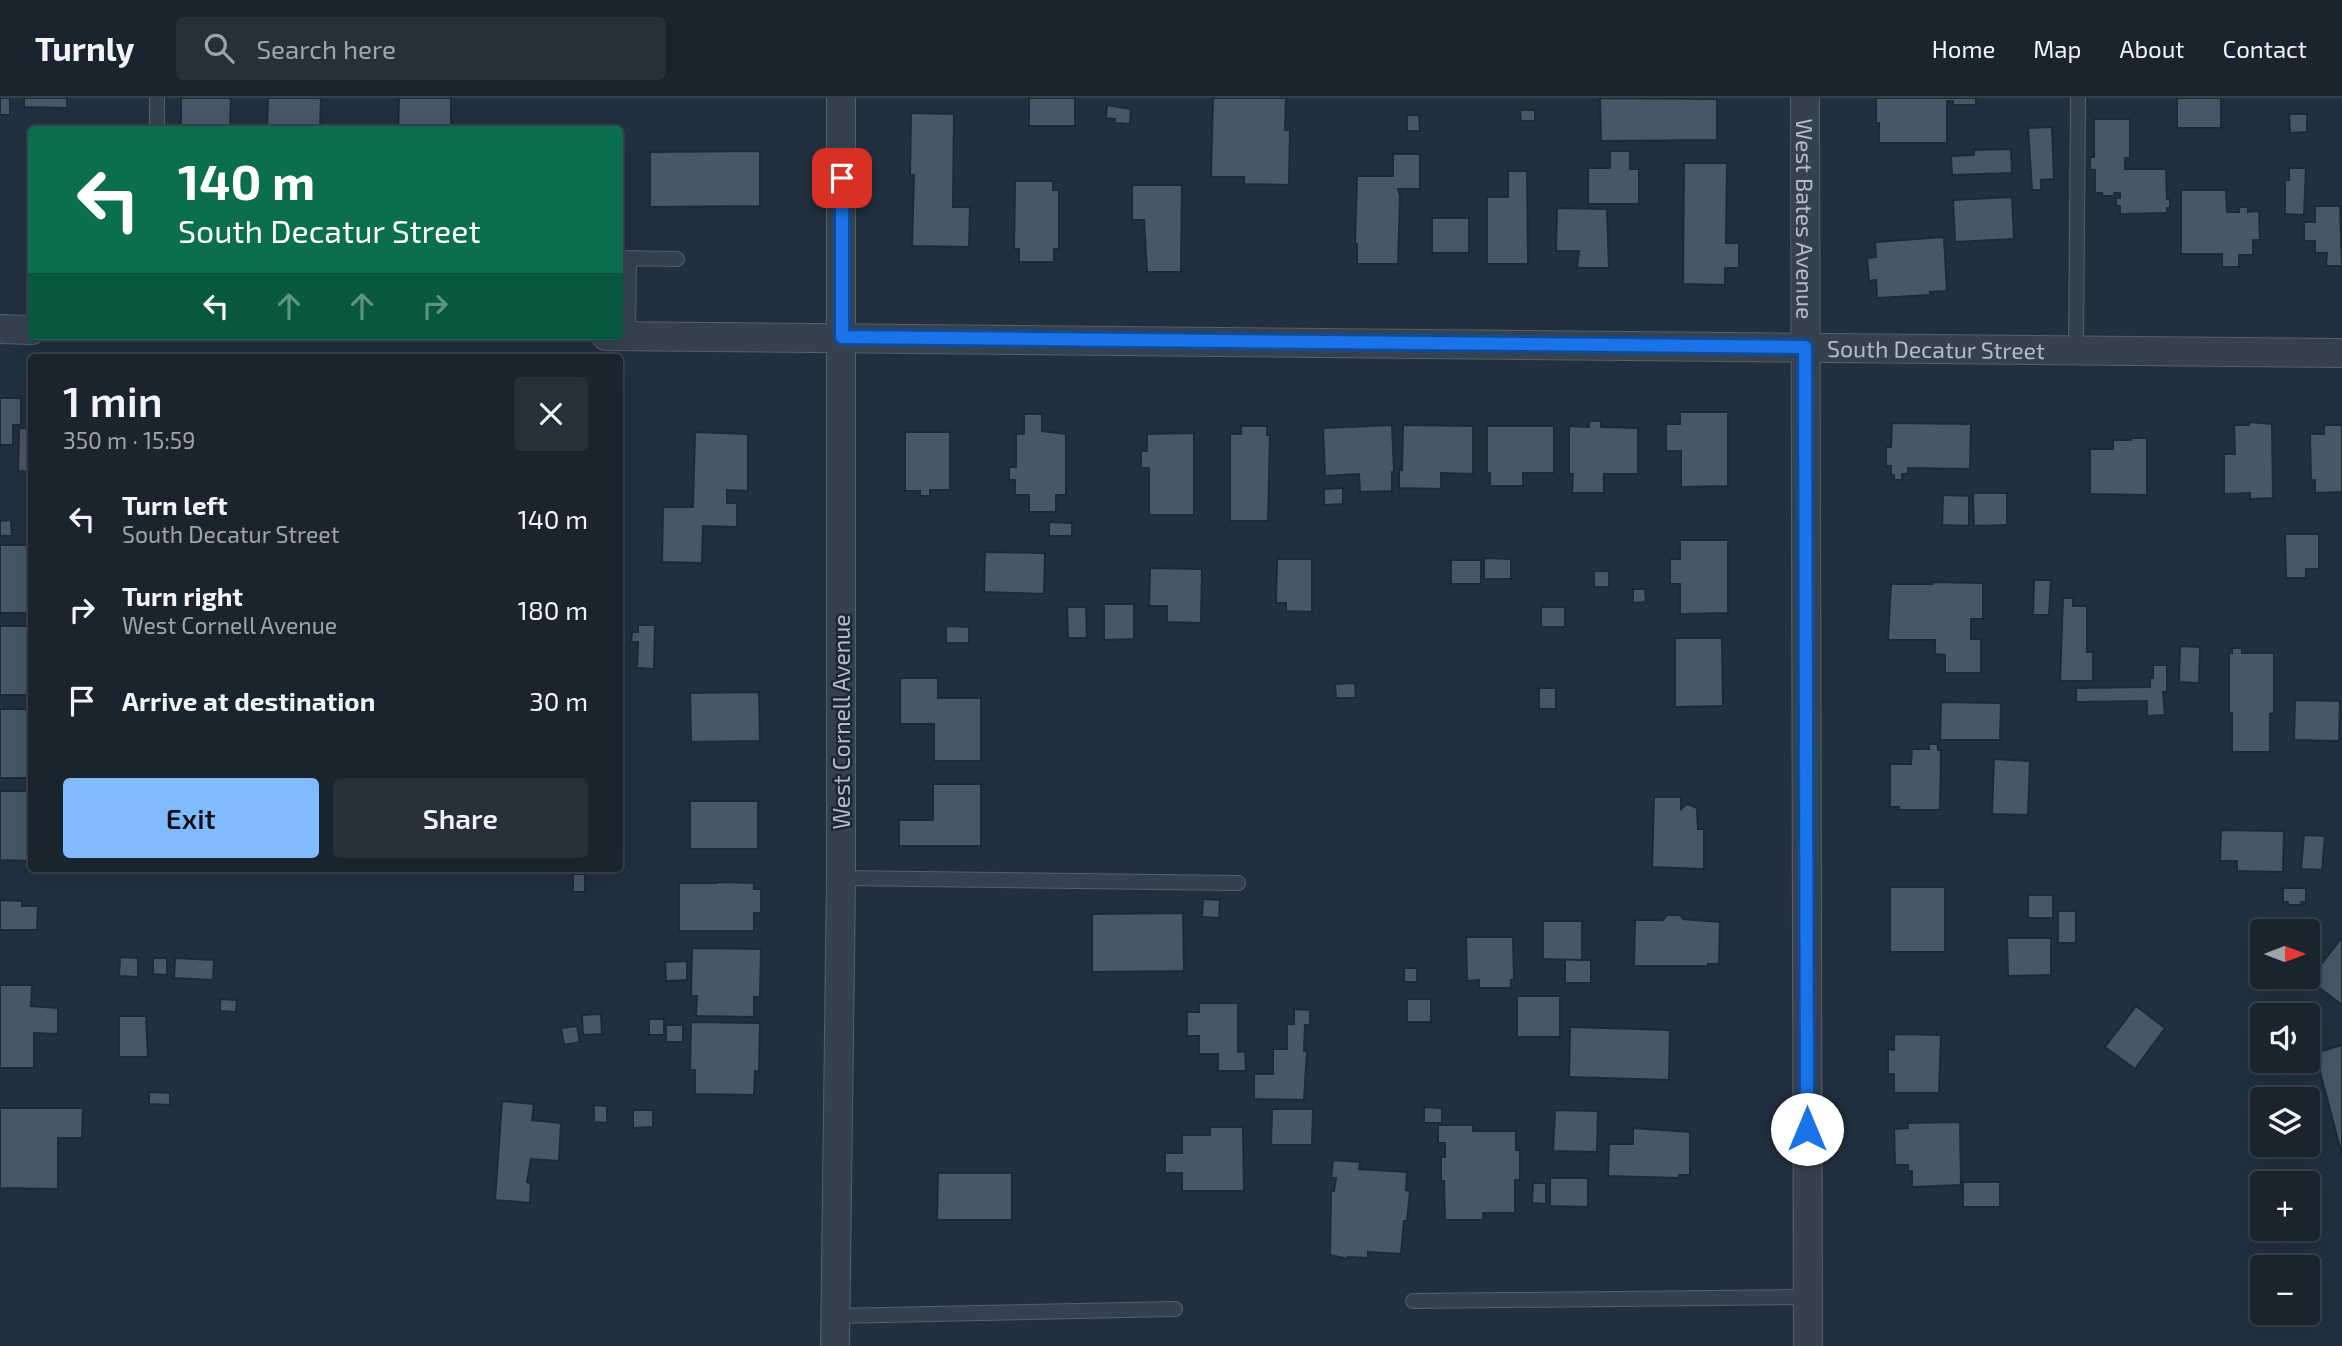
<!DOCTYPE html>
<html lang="en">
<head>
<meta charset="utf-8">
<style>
  :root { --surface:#19242f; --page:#26303b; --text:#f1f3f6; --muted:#9fa4aa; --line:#37414b; --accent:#81bbff }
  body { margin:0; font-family:"Exo 2",sans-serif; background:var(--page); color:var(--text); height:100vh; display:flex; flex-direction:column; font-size:26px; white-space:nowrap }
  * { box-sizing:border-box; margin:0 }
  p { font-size:23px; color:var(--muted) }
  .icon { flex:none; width:38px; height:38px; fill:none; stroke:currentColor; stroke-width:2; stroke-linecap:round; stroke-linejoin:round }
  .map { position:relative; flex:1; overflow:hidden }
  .drawer { position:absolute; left:28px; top:256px; width:595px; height:518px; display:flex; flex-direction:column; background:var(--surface); border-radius:7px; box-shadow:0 7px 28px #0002,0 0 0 2px var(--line) }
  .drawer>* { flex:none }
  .banner { position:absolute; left:28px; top:28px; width:595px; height:214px; border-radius:7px; box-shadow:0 7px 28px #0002,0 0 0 2px var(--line); background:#0b6e4f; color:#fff; overflow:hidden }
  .needle { width:46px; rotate:90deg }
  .tools { position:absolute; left:2250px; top:821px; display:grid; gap:14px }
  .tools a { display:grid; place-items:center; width:70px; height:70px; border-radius:7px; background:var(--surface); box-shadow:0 7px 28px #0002,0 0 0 2px var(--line); font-size:35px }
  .pin { position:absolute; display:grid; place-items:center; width:60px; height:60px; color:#fff; margin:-30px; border-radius:14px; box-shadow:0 4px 10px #0006 }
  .me { position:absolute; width:77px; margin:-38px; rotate:0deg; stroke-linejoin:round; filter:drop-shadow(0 0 5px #0008) }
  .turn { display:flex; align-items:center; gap:24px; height:147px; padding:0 35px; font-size:32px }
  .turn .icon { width:91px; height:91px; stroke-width:2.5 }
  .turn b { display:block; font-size:49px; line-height:60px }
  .lanes { display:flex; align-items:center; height:66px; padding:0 35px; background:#0003; justify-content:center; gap:35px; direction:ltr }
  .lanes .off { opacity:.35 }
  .round { display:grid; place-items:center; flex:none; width:74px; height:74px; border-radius:7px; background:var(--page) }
  .headline { display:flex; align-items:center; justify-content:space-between; height:119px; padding:0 35px }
  h1 { font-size:42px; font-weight:600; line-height:52px }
  .button { display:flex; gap:14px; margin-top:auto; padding:14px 35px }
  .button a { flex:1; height:80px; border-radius:7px; background:var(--accent); color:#111; font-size:28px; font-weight:600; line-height:80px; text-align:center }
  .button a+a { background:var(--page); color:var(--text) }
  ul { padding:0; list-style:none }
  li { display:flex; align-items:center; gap:21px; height:91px; padding:0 35px }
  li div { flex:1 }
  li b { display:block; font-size:26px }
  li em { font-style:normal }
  header { display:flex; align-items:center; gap:42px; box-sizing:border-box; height:98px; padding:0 35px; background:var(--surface); border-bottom:2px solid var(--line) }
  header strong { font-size:33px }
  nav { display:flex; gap:38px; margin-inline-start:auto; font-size:24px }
  .search { width:490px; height:63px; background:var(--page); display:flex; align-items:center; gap:18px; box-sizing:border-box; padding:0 24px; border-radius:7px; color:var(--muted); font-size:26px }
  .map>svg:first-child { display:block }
  .building { fill:#475768; stroke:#1d2935; stroke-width:2 }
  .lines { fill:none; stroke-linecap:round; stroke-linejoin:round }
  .service-casing { stroke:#54606c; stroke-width:16 }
  .minor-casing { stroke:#54606c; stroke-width:30 }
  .service { stroke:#35424e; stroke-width:14 }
  .minor { stroke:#35424e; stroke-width:28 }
  .route-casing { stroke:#114b97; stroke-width:18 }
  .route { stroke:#1a73e8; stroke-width:12 }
  .labels { text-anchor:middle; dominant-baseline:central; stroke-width:5; stroke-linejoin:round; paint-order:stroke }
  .street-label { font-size:23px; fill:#b1bdca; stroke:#1b2733 }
</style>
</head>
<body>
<header>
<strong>Turnly</strong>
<div class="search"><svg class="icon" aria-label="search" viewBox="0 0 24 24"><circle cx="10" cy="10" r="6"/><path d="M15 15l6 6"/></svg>Search here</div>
<nav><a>Home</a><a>Map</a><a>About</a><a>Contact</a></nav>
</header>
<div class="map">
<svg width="2342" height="1248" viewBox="0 0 2342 1248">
  <rect width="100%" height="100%" fill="#21303f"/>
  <path class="building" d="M0,0H10V17H0Z
    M24,0H67V10L24,9Z
    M181,0H231L230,32H181Z
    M268,0H321L320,32H267Z
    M399,0H451V32H398Z
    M1029,0H1075V28H1029Z
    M1213,0H1286L1285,32H1290L1289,87L1244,86V79H1211Z
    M1600,0L1717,1V42L1601,43Z
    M1876,0H1976V7H1953V3H1947V45H1879V25H1876Z
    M2177,0H2221V30H2177Z
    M1107,7L1131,11L1130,26L1114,25L1115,21L1106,20Z
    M1520,12H1535V23H1521Z
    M911,15L954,16L953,109H970L969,149L912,148L914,77H910Z
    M2289,16H2307V34L2290,35Z
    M1407,17H1419L1420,33H1407Z
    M2094,21H2130V60H2125V71H2166L2167,101H2170V110H2167V115L2120,116V108H2116V100H2120V95H2114V98H2102V95H2095V72H2090V59H2094Z
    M2052,29L2054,81L2041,82V92H2032L2028,30Z
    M2011,51L2012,75L1952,77L1951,58L1974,57V52Z
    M760,53V108L650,109V54Z
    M1610,53H1630V71H1639V106H1588V70H1610Z
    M1393,56H1420V91H1398L1400,98L1398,166H1357V146H1355L1357,78H1393Z
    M1684,65H1727L1726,145H1739V170H1725V187L1683,186Z
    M2289,70H2306L2304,117L2285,116V82H2289Z
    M1508,73H1527L1528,166H1487V99H1508Z
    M1015,83H1053V92H1059V151H1054V164H1019V151H1014Z
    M1132,87H1182L1181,174H1147L1144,122H1132Z
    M2181,92H2226L2227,114H2239V109H2248V114L2259,113L2260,142H2253V157H2239V169H2222V156H2181Z
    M2012,99L2014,141L1955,144L1953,102Z
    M2315,108H2340L2342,168H2326L2327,155H2315V143H2304V124H2315Z
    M1557,110L1607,111L1609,170H1577L1579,153H1556Z
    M1432,120H1469V155H1432Z
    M1944,139L1947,193L1930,194L1931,197L1877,200L1876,182L1869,183L1867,160L1876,159L1875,144Z
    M0,300H21V327H13V347H0Z
    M1680,314H1728V388L1681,389V353H1666V326H1680Z
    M1024,316H1042V333L1066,336V397H1056V414H1029V397H1015V382H1009V369H1016V336H1024Z
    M1589,323H1601V329L1638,330V376H1604V395H1572L1573,376H1569V328L1589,329Z
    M2249,324L2272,326L2273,400L2250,401V395L2224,396V356H2235L2234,327H2249Z
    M1892,325L1971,326L1970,371L1908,370V376H1902V382H1894V377H1891V368H1886V349H1891Z
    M1392,327L1394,374H1392V393L1360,394L1359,376L1325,378L1323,330Z
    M1403,327L1473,328V376L1441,375V391L1399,390V371L1402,372Z
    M2324,327H2342V394L2315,395V382H2311L2310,336H2324Z
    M1241,328H1267V337H1270L1268,423H1230V336H1241Z
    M1487,328H1554V375H1523V388H1490V375H1487Z
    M19,330L32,331V374L18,373Z
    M695,334L748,336V393L727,392V405H737V429L703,428L702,465L662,464L663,409H693Z
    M905,334H950V392H930V398H920V393H905Z
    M1194,335V417H1149V370H1141V353H1147V336Z
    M2131,340H2147V397L2090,396V351H2113V342H2131Z
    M1343,390V406L1324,407V391Z
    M1973,395H2007V427L1974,428Z
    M1943,397L1969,398V428L1942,427Z
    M11,422L12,438H0V423Z
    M1049,424L1072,425V438H1049Z
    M2285,436H2319V471H2306V480H2286Z
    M1680,442H1728V515L1680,516V486H1670V461H1680Z
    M0,447H32V515H0Z
    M985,454L1045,455L1044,496L984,494Z
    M1484,460L1511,461V481H1484Z
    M1277,461H1312V514L1286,513V505H1276Z
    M1451,462H1481V486H1451Z
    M1150,470L1202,471L1201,525L1167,524V508H1149Z
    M1594,473H1609V489H1594Z
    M2034,482H2051L2049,517H2033Z
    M1932,484L1983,485V521H1971V541H1981V575H1945V557L1935,556V542H1888L1891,486H1932Z
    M1633,491H1645L1646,504L1633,505Z
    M2063,500H2073V508H2087V554H2093V583H2060Z
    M1104,506H1134V541L1104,542Z
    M1067,509H1086L1087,540H1068Z
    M1541,509H1565V529H1541Z
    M638,527H655L654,571L637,570L638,544H631L632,534H638Z
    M0,528H31V597H0Z
    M946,528L969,529V545H946Z
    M1675,540H1722L1723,608L1675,609Z
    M2180,548L2200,549L2199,585L2179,584Z
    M2232,550H2242V555H2274V615L2270,616V654H2232V615H2229V555H2232Z
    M2153,567H2167V594H2163L2165,617L2147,618V603L2076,604V590L2150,589V580H2153Z
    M900,580H938V600H981V663H934V626H900Z
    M1355,585L1356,600H1336L1335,586Z
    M1539,590H1556V611H1539Z
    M759,594L760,643L691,644L690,595Z
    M2295,602L2340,603L2339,643L2294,642Z
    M1941,604L2001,605L2000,642H1940Z
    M0,611H32L31,680H0Z
    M1929,646H1938V652H1941L1940,712H1898L1899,709H1890V666H1911L1912,651H1929Z
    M1994,661L2030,663L2028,717L1992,716Z
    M933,686H981V748H899V722H933Z
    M0,693H31V763L0,762Z
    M1654,699H1681V711L1687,706L1697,710L1698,731H1704V771L1652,769Z
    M690,703H758V751H690Z
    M2221,732L2284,733L2283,774L2237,773V763H2220Z
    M2304,737L2325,738L2322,772L2301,771Z
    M573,776H585V794H573Z
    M717,784L754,785V791H761V815H754V833H679V785H717Z
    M1890,789H1945V854H1890Z
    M2283,790H2306V804H2301V807H2288V804H2283Z
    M2028,797H2053V820H2028Z
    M1203,801L1220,802L1219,820L1202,819Z
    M0,802L22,803V808H38L37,832H0Z
    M2058,813H2076V845H2058Z
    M1183,815L1184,873L1092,874V816Z
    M1667,817H1680L1683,821L1720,824L1719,866H1708V868H1634L1635,822H1663Z
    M1543,823H1582V862L1543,861Z
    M1466,839H1513L1514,882H1511V890H1479V882L1467,883Z
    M2342,839V907L2309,882Z
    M2007,840H2051V877L2008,878Z
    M692,850L761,851L760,896V899H754V919L696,918L697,898H691Z
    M120,859L138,860V879L119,878Z
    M153,860H167V877L153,876Z
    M175,860L214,862L213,882L174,880Z
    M1565,862H1591V885H1565Z
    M687,863V882L666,883L665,864Z
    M1404,870H1417V884H1404Z
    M0,887H32L31,908L58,910V936L34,935V970H0Z
    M1517,898H1560V939H1517Z
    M220,901L237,902L236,914L220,913Z
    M1407,901H1431V924H1407Z
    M1199,905H1238V954L1245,953L1246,973H1218V956H1199V938H1187V914H1199Z
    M2136,908L2165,930L2135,971L2105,949Z
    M1294,911L1310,912V927H1305L1304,953H1307L1304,1002L1254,1001V976H1273V951H1287V926H1294Z
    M601,916L602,936L583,937L582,917Z
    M119,918H146L148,959H119Z
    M649,921H664V937H649Z
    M691,924L760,925L759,974L755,973L754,997L695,996V972H690Z
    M666,927H683V944H666Z
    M577,928L580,944L564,947L561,930Z
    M1570,929L1670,932L1669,982L1569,979Z
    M1894,936L1941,937L1939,995H1894V976H1888V951L1894,952Z
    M2342,947V1057L2315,955Z
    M149,994L170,995V1007L149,1006Z
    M502,1003L534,1006L532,1022L561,1025L559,1063L531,1061L527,1084L531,1085L530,1105L495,1102Z
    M594,1007L607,1008V1025L594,1024Z
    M1424,1009L1442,1010V1025H1424Z
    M0,1010H83L82,1040H58V1091L0,1090Z
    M1272,1011H1313L1312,1047H1271Z
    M633,1012H653V1029L633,1030Z
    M1555,1012L1598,1013L1597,1054L1553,1053Z
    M1960,1024L1961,1087L1912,1089V1073H1908V1067H1895L1894,1031L1908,1030L1907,1025Z
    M1438,1027H1473V1033H1516V1052H1520V1082H1515V1115H1483V1122H1445L1444,1083H1441V1059H1445V1045H1438Z
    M1210,1029H1243L1244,1093H1182V1075H1165V1055H1182V1037H1210Z
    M1633,1030L1690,1034V1077H1679V1080L1608,1078L1609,1046H1633Z
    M1333,1062L1360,1064L1359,1071L1407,1074L1406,1092L1410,1093L1407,1123H1404L1401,1156L1368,1154V1160L1348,1159V1161L1330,1157L1331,1093H1334L1336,1080H1331Z
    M938,1075H1012V1122H937Z
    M1550,1080H1588V1109L1550,1108Z
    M1963,1084H2000V1109H1963Z
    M1533,1085H1546V1106L1532,1105Z"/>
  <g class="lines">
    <g class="service-casing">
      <path id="service" d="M157,32V0
        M621,160L677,161
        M628,238L629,160
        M2076,252L2078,0
        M841,780L1238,785
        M1413,1203L1808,1199
        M835,1218L1175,1211"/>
    </g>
    <g class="minor-casing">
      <g id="minor">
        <path id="s1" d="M1805,0L1808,1248"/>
        <path d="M0,231L32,232"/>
        <path id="s2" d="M606,238L2342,255"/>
        <path d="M835,1248L841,780V0"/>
      </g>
    </g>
    <use href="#service" class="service"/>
    <use href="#minor" class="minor"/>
  </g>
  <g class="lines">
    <g class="route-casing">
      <path id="route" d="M842,80V239L1805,249L1807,1031"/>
    </g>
    <use href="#route" class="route"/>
  </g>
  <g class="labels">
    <g class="street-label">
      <text stroke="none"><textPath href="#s1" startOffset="121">West Bates Avenue</textPath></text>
      <text stroke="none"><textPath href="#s2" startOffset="1330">South Decatur Street</textPath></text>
      <text transform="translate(841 624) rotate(-90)">West Cornell Avenue</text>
    </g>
  </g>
</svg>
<div class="tools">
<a><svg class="needle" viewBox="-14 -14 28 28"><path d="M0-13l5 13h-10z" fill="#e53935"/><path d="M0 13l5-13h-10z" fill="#9fa4aa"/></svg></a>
<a><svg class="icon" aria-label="sound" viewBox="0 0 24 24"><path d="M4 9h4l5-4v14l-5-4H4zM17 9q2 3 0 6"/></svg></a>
<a><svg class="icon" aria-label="layers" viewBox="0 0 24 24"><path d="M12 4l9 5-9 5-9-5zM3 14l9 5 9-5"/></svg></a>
<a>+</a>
<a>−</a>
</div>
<div class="pin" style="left:842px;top:80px;background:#d93025"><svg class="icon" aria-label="arrive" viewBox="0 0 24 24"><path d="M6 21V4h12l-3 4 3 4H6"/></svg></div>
<svg class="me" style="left:1807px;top:1031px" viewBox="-20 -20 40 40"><circle r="19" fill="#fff"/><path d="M0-13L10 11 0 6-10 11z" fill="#1a73e8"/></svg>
<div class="banner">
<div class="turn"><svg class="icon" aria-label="left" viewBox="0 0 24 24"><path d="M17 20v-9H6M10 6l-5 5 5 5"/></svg><div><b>140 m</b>South Decatur Street</div></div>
<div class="lanes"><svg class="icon" aria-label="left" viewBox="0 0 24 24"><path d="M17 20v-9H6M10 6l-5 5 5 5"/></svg><svg class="icon off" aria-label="ahead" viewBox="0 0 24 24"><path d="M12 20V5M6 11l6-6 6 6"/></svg><svg class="icon off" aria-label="ahead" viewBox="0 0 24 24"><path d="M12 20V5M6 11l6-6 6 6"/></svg><svg class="icon off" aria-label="right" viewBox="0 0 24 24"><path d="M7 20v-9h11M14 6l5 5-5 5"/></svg></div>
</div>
<section class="drawer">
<div class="headline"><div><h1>1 min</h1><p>350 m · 15:59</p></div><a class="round"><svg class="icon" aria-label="close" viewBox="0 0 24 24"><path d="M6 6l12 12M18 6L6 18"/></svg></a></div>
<ul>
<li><svg class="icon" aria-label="left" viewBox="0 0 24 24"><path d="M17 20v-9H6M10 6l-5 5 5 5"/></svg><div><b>Turn left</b><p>South Decatur Street</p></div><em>140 m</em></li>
<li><svg class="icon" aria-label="right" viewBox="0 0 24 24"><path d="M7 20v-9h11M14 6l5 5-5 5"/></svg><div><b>Turn right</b><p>West Cornell Avenue</p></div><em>180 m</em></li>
<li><svg class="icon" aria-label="arrive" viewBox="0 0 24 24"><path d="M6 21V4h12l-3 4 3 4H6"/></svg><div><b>Arrive at destination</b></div><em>30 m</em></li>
</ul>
<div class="button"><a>Exit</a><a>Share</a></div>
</section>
</div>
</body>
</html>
